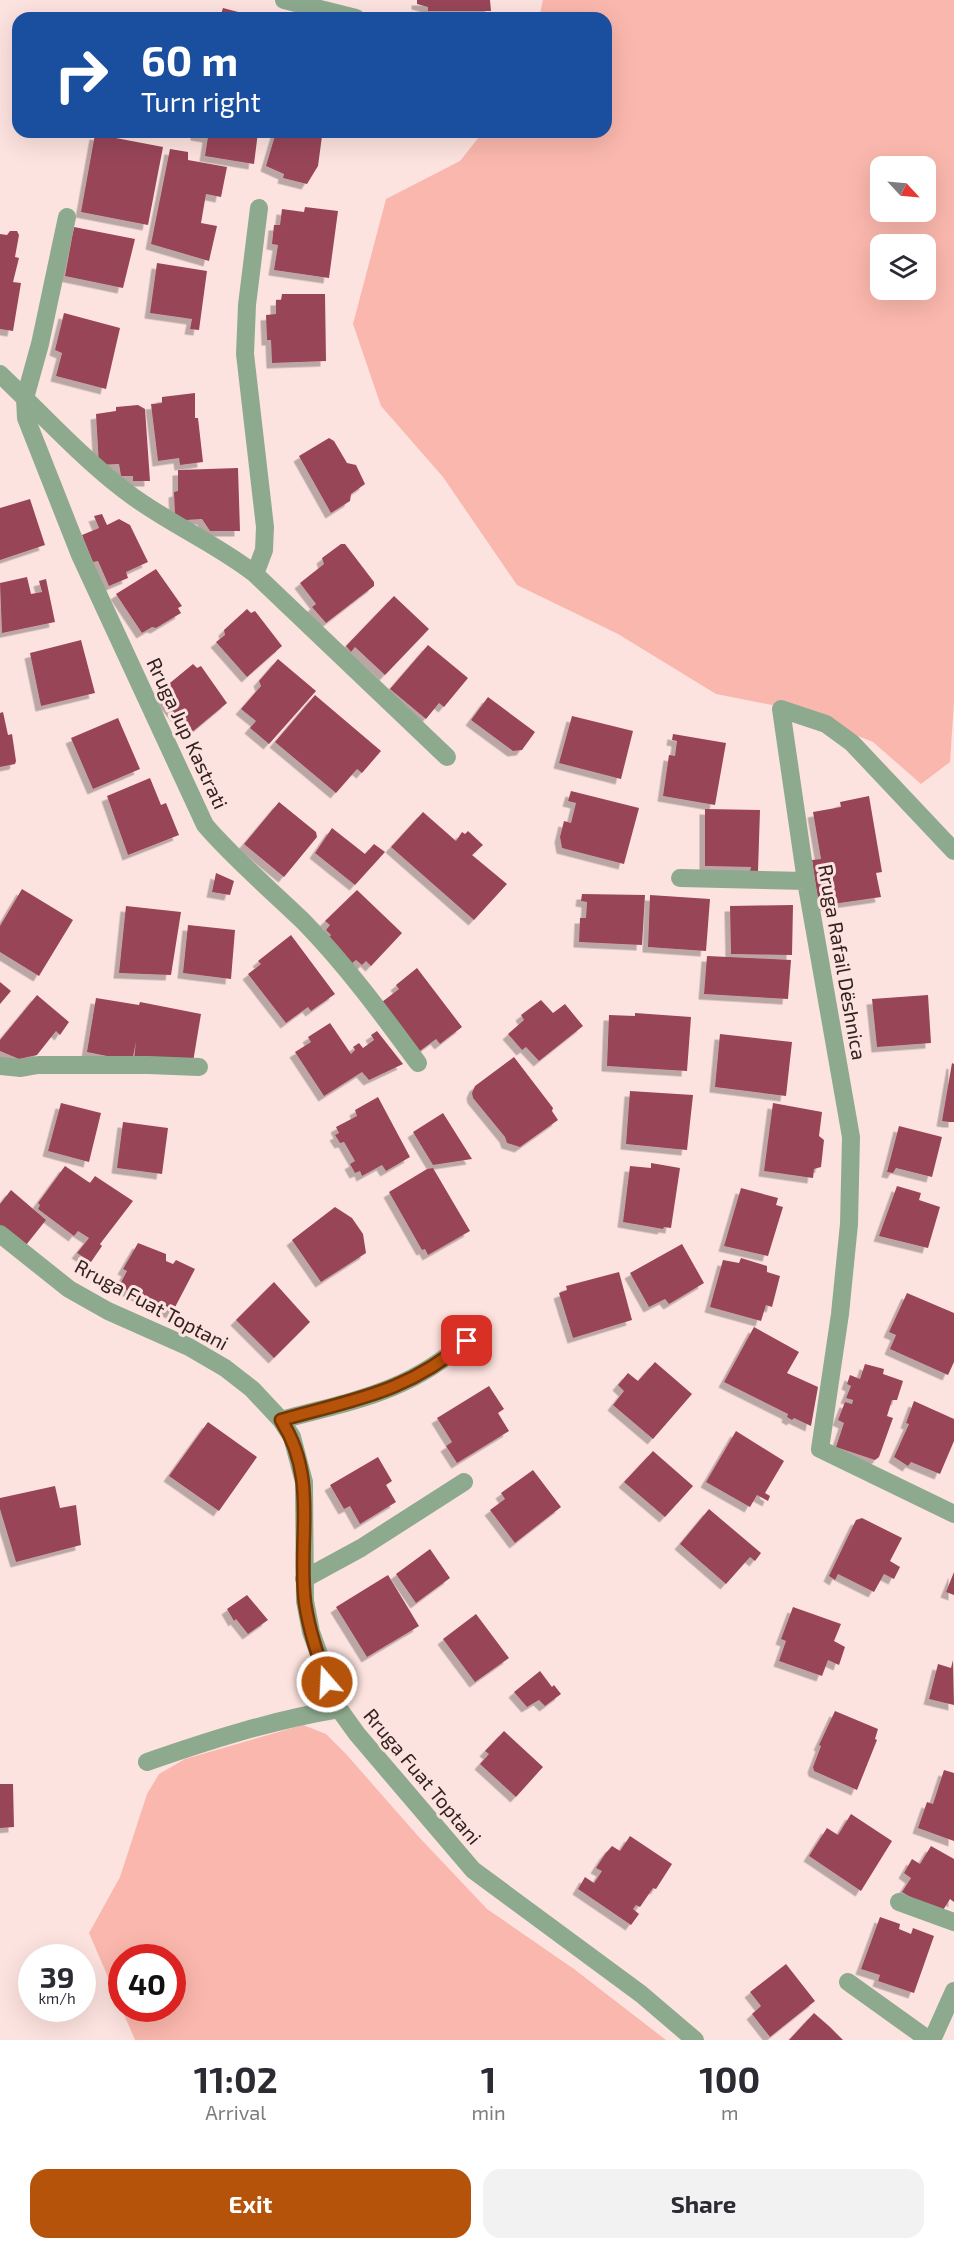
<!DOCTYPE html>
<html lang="en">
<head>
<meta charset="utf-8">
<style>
  :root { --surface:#fff; --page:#f2f2f3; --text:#2b2b33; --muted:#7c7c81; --accent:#b45309 }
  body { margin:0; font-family:"Exo 2",sans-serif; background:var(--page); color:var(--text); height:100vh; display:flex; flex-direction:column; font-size:22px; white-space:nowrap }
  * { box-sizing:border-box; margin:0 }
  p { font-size:20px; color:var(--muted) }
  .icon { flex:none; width:33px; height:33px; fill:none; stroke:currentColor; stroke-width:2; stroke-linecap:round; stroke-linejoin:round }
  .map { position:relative; height:2040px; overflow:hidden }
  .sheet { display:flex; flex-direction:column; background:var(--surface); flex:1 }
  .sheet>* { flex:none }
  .hud { position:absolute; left:12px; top:12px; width:600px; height:126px; border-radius:18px; box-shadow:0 6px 24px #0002; background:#1a4fa0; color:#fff; overflow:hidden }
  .needle { width:39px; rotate:116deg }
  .buttons { position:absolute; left:870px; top:156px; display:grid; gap:12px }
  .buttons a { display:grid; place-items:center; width:66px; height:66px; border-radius:12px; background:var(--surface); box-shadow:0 6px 24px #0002; font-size:30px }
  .speed { position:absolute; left:18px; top:1944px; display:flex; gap:12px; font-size:30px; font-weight:700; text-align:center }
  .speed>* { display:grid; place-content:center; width:78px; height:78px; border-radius:50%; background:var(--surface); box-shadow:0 6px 24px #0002; line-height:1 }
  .speed small { font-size:15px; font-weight:400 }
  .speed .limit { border:9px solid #d22; background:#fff; color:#111 }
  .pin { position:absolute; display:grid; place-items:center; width:51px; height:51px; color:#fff; margin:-26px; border-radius:12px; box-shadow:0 3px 9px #0006 }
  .me { position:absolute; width:66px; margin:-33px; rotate:341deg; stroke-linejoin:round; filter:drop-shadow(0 0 4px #0008) }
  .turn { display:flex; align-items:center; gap:21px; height:126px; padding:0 30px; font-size:27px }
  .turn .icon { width:78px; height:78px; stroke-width:2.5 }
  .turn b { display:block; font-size:42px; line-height:51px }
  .eta { display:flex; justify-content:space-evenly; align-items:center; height:102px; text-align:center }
  .eta b { font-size:36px; font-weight:700; line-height:42px }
  .button { display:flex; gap:12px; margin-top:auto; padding:12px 30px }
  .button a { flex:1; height:69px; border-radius:18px; background:var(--accent); color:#fff; font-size:24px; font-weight:700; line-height:69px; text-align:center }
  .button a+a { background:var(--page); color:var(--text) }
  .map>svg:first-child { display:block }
  .green { fill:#fab7ad; fill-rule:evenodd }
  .building { fill:#984558; filter:url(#shadow) }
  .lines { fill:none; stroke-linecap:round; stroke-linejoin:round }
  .minor { stroke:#8daa8f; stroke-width:18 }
  .route-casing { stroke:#753606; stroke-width:15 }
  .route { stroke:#b45309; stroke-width:10 }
  .labels { text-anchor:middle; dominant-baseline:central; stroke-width:6; stroke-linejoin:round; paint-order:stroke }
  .street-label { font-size:20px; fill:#322220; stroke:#fde3df }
</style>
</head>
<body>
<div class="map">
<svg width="954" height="2040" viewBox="0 0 954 2040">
  <defs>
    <filter id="shadow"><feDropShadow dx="-5.5" dy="5.5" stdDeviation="0" flood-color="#0004"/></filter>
  </defs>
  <rect width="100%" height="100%" fill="#fde3df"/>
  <path class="green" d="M543,0H954V702L950,762L921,784L873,742L792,709L716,694L618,634L517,585L443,477L381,406L353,324L386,199L460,161L483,132H606V18H539ZM880,166H926V212H880ZM880,244H926V290H880Z
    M303,1725L326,1734L346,1754L418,1836L487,1909L574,1969L666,2040H135L89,1933L120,1877L147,1794L159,1774L185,1759ZM122,1958H172V2008H122Z"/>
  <path class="building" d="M417,0H490L491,11H428V7L417,4Z
    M223,8L257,17V18L220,17Z
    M196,132H258L254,164L205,156L208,137L196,135Z
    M276,132H317L322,136L318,166L307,184L283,178L284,174L266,166Z
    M95,134L163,147L148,225L81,212Z
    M170,149L188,152V160L227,167L221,197L206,194L201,223L217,226L209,261L151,244Z
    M305,207L338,211L329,278L274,270L278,245L272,244L274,225H280L282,209L304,212Z
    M74,227L135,239L123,288L65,276Z
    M10,231H17L19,235L15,257L19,258L13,282L21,283L13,331L0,329V234L7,235Z
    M157,263L207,271L199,330L190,329L192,319L150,313Z
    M282,294H325L326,361L272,363L271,340H267L266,315L276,314V300H281Z
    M64,313L120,328L106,389L56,376L62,353L55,350Z
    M195,393V418H198L203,462L180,465L179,458L158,461L151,404L162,403V397Z
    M138,405L145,409L150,481H133V476H121L119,464L99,465L96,414L116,411V407Z
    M329,438L334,441L347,463L356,465L365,484L351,494L350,501L331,513L299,456Z
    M238,468L240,531H210L202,519L186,520L175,516L174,492L178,491V470Z
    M30,499L45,545L0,560V508Z
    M102,514L107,525L119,519L130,525L148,562L126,572L128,578L109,586L98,561L93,562L82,535L99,528L94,516Z
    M341,544H345L374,582V586L326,623L312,607L316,604L300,583L324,564L322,558Z
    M156,569L182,606L178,608L181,613L156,628L152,627L142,633L116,594Z
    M27,577L31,594L42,592L39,581L46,579L55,622L2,633L0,583Z
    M394,596L429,629L385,675L355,647L351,652L346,646Z
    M247,609L251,613L255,611L282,646L247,677L216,642L225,635L224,630Z
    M81,640L95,693L41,706L30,653Z
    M428,645L468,678L444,707L439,703L426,719L390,689Z
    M278,659L316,691L269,744L250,728L256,721L241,709L261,686L259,681Z
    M193,664L197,668L201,666L227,703L191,733L160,696L170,687V683Z
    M315,695L381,751L362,773L357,769L336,793L275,742Z
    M488,697L535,732L522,750L513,751L471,720Z
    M3,712L8,735L12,734L16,761L15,764L0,767V713Z
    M572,716L633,731L621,779L559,763Z
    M118,718L140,769L93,789L71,738Z
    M673,734L726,743L715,805L663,796L669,755L675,756L677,741L672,740Z
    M150,778L161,805L166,803L179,835L128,855L107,796Z
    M571,791L639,808L624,864L562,848L560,837L564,821L571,823L576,803L568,801Z
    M869,796L882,872L876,873L881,897L819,906L812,860L821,859L813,812L841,807L840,802Z
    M279,802L316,832L317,837L284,877L244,844Z
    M705,809L760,810L758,871H750L751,867L705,866Z
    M423,812L456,841L462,832L465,834L468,831L483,845L472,855L507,884L474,920L391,847Z
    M332,828L365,854L374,844L385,852L355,885L315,853Z
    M216,873L234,881L230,895L212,892Z
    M22,889L73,920L39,976L0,952V926Z
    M357,890L402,933L371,966L366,961L362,965L356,960L350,965L328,938L331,935L326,930L330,925L325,921Z
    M582,894L645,895L642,945L579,942L580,918H586L587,902L581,901Z
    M650,895L710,899L706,951L648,947Z
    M793,905L792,955L731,954L730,906Z
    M126,906L181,912L171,975L119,973Z
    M188,925L235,930L231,979L183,973Z
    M291,935L335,994L311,1011L308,1007L286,1023L248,974L261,964L258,961Z
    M707,956L791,960L788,999L704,994Z
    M417,968L462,1027L440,1044L436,1039L420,1051L382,1002L399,989L396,985Z
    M0,982L11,991L0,1004Z
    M37,995L69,1022L60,1035L56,1031L37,1055L19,1059L0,1051V1040Z
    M928,995L931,1043L877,1047L872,999Z
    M96,998L139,1005L140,1002L201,1014L193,1062L134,1059L136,1042L132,1061L87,1052Z
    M541,1000L553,1013L565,1004L583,1026L539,1061L526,1047L522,1050L508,1034L524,1020L521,1015Z
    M635,1013L691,1017L687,1071L607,1066L609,1015L635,1016Z
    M330,1023L351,1054L355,1050L353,1047L359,1043L363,1048L374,1040L371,1035L377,1031L403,1064L369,1080L362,1072L324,1096L295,1052L311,1042L308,1037Z
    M720,1034L792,1042L786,1096L715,1087Z
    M514,1057L553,1108L552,1111L558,1120L520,1147L507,1143L505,1137L473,1098L472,1093L475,1086Z
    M952,1063L954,1064V1122H949L942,1121Z
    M630,1091L693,1095L687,1150L626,1144Z
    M378,1097L410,1157L386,1171L382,1165L362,1176L360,1171L355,1173L350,1164L355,1161L344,1142L340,1143L335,1135L339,1133L336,1127L357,1116L355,1110Z
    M61,1103L101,1113L89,1162L48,1151Z
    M773,1103L822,1112L819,1136L824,1140L821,1167L814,1169L813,1178L764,1171Z
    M443,1113L472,1159L433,1165L413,1132Z
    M123,1122L168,1128L162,1174L117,1168Z
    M899,1126L942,1137L932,1177L896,1168L893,1173L887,1172Z
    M651,1163L680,1168L671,1228L664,1227L663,1229L623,1222L630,1166L651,1168Z
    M65,1166L90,1183L95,1176L133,1201L100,1244L102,1246L91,1262L77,1253L89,1238L78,1231L74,1236L38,1209L40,1205L38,1203Z
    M433,1168L470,1231L428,1255L425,1249L422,1250L389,1192L427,1169Z
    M897,1186L921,1193L919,1200L940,1207L928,1248L879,1236Z
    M741,1188L778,1198L776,1205L783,1207L768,1256L724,1246Z
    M11,1190L46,1220L26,1245L0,1226V1204Z
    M335,1207L352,1218L363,1234L366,1253L321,1282L292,1240Z
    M138,1243L166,1254V1261L173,1264L176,1260L195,1269L172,1313L119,1286L127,1271L123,1269Z
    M682,1244L704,1283L669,1304L665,1299L649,1307L630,1273Z
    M741,1258L767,1266V1272L780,1276L772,1307L766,1305L761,1321L710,1307L723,1260L739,1263Z
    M619,1272L632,1320L573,1338L559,1293L567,1290L566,1286Z
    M274,1282L310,1322L274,1358L236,1320Z
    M907,1293L954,1313V1362L948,1375L890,1349L896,1335L889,1332Z
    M754,1327L799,1352L787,1373L818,1387L811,1426L794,1418L792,1420L787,1417L788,1414L724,1382Z
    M655,1362L692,1394L653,1439L613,1405L624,1391L618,1385L628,1373L638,1381Z
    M865,1364L884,1369L883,1374L903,1381L897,1400H892L887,1416L893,1418L879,1457L875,1460L836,1447L844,1423L838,1420L845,1402L852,1404L853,1400L846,1398L851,1386L847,1384L850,1375L860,1379Z
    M489,1386L504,1409L498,1413L509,1431L457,1463L446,1446L452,1442L437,1418Z
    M914,1401L954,1419V1441L940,1474L911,1462L908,1466L894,1457L909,1424L906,1423Z
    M208,1422L257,1457L219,1511L169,1476Z
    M736,1431L784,1461L765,1493L770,1496L768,1501L757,1495L750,1507L706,1482Z
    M653,1451L693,1486L665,1517L624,1482Z
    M378,1457L392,1481L386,1485L396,1502L360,1524L350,1506L344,1509L330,1485Z
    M533,1470L561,1507L515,1543L490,1510L505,1499L501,1493Z
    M55,1486L60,1508L76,1505L81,1545L16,1562L0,1509V1498Z
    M709,1509L761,1553L755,1561L750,1557L726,1584L680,1544Z
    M862,1518L902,1538L890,1561L900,1567L894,1579L884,1574L874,1592L838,1574L835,1580L829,1576L856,1520Z
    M430,1549L450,1578L416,1603L396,1574Z
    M954,1572V1595L946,1592Z
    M388,1575L419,1626L367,1657L336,1607Z
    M247,1595L268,1620L248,1634L236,1619L234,1621L227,1609Z
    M793,1607L841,1624L834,1641L845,1647L839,1665L828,1660L822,1676L779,1661L786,1641L781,1639Z
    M476,1614L509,1658L475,1682L443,1639Z
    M953,1660L954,1705L929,1699L938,1664L951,1668Z
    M540,1671L552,1687L554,1685L561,1694L545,1706L539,1700L527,1707L514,1692Z
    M835,1711L878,1729L875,1739L877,1740L857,1790L814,1771L813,1767L821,1746L819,1745Z
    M504,1731L543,1767L516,1797L480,1764L489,1754L485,1751Z
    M944,1770L954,1773V1841L918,1828L927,1802L933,1804Z
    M0,1784H13L14,1827L0,1828Z
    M851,1814L892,1841L861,1891L809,1856L827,1828L838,1835Z
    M630,1836L672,1864L656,1889L653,1888L640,1907L636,1905L633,1909L639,1914L631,1925L578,1889L585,1877L594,1883L602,1871L596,1868L605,1854L612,1846L620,1851Z
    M931,1846L954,1859V1902L950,1899L940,1915L902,1892L911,1878L904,1873L912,1859L920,1864Z
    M880,1917L900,1924L899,1929L911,1934L913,1928L934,1936L914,1993L878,1981L880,1975L861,1969Z
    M786,1964L815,2001L770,2037L752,2014L761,2006L750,1992Z
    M814,2013L830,2027L843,2040H789Z"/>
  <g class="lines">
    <path class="minor" d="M284,0L356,18
      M67,217L40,344L25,398L26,418L80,555L205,825C235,860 270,889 303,921C346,965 382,1014 418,1063
      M0,374C41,413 79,455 124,490C165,522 214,542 255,574L447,757
      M255,574L264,550L265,527L245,354L247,305L259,208
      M954,851L852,743L826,724L781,709L806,881L851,1137L849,1224L840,1314L820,1449L954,1514
      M680,878L806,881
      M0,1066L21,1068L38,1065H148L199,1067
      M0,1234L69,1289L108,1311L189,1347L225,1368L252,1389L281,1420L292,1437L304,1482L305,1601L311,1632L339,1709L357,1734L473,1870L641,1994L695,2040
      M281,1420C355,1400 407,1393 467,1340
      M304,1579L361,1548L464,1482
      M147,1762C210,1740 273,1720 339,1709
      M899,1902L954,1922
      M848,1982L929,2040
      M932,2040L954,1991"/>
  </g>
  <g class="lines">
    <g class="route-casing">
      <path id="route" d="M327,1682C318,1656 309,1630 305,1603C297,1538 319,1479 281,1420C355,1399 406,1393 467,1341"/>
    </g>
    <use href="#route" class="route"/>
  </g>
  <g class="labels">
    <g class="street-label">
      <text transform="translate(188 733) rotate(65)">Rruga Jup Kastrati</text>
      <text transform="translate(843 962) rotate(80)">Rruga Rafail Dëshnica</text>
      <text transform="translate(152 1304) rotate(28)">Rruga Fuat Toptani</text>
      <text transform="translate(423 1776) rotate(50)">Rruga Fuat Toptani</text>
    </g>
  </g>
</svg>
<div class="buttons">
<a><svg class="needle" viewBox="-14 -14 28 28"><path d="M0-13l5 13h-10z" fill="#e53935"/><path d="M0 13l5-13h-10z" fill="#7c7c81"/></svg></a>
<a><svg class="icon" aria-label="layers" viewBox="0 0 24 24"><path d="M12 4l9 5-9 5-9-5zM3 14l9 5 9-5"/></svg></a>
</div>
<div class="speed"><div>39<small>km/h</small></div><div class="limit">40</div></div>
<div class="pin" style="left:467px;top:1341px;background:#d93025"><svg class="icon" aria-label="arrive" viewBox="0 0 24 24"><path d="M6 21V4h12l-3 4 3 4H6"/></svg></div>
<svg class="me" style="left:327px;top:1682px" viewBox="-20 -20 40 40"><circle r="17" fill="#b45309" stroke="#fff" stroke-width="3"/><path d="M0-11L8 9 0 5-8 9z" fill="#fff"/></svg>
<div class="hud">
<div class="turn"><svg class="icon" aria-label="right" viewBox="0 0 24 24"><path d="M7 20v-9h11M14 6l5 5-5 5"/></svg><div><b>60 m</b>Turn right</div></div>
</div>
</div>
<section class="sheet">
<div class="eta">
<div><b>11:02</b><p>Arrival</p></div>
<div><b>1</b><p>min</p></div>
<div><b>100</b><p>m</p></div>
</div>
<div class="button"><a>Exit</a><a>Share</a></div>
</section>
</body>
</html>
